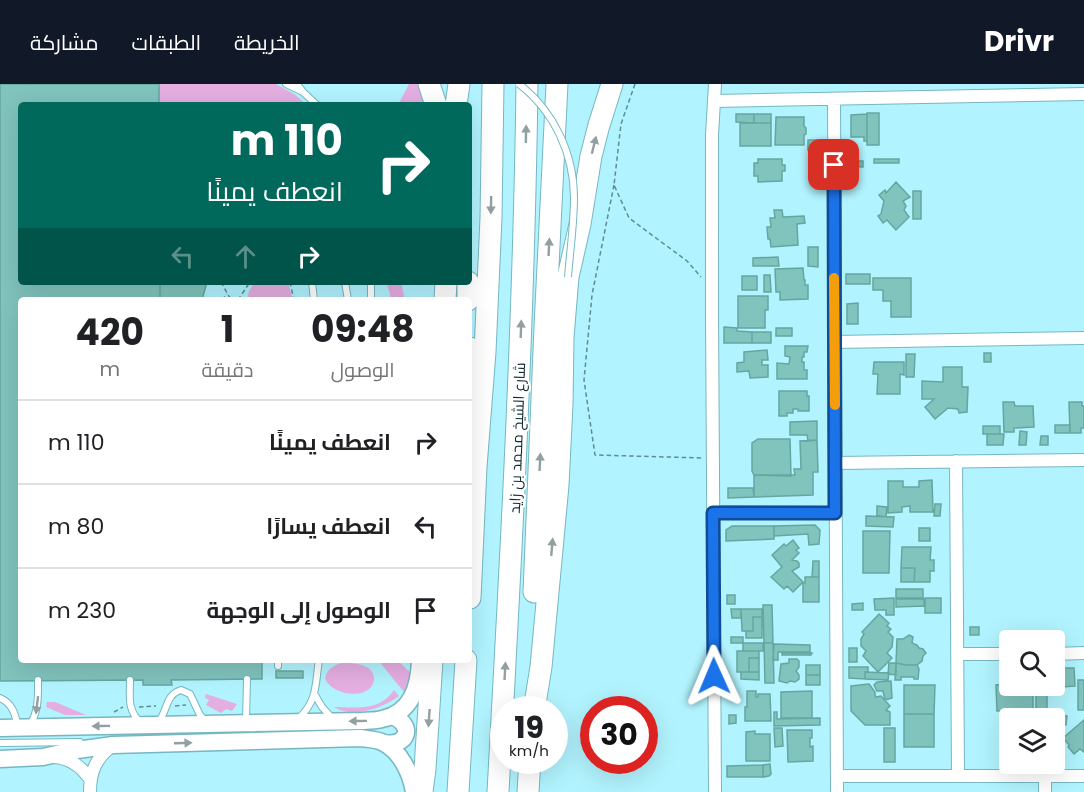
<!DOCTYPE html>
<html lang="ar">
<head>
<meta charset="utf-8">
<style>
  :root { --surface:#fff; --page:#f2f2f2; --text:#202124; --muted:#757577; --line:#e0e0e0; --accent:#111827 }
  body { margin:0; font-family:Poppins,Cairo,sans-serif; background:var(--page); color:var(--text); direction:rtl; height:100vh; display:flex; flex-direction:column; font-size:22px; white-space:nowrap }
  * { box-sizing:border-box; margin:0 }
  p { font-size:20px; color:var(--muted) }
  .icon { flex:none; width:33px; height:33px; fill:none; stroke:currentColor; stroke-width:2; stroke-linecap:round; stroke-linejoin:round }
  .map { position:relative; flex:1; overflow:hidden; direction:ltr }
  .side { position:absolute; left:18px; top:213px; width:454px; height:366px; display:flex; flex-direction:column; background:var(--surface); border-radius:6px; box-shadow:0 6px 24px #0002; direction:rtl }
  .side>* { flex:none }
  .guide { position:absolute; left:18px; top:18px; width:454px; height:183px; border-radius:6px; box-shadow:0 6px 24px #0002; direction:rtl; background:#00695c; color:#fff; overflow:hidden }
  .buttons { position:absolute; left:999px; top:546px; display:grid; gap:12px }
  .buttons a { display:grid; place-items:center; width:66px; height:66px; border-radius:6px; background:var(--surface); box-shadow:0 6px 24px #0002; font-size:30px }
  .speed { position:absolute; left:490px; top:612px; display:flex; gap:12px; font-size:30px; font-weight:700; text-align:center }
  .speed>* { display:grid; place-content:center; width:78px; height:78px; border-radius:50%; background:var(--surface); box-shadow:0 6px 24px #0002; line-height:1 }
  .speed small { font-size:15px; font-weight:400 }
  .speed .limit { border:9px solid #d22; background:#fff; color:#111 }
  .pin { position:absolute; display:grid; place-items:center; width:51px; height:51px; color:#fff; margin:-26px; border-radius:12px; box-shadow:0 3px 9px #0006 }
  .me { position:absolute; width:66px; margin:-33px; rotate:359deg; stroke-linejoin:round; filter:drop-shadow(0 0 4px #0008) }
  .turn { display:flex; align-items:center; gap:21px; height:126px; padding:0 30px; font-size:27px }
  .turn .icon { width:78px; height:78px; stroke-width:2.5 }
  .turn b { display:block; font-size:42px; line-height:51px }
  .lanes { display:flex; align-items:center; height:57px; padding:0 30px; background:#0003; justify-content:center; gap:30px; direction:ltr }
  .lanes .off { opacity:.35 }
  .eta { display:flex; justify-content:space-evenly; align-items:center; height:102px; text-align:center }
  .eta b { font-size:36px; font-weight:700; line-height:42px }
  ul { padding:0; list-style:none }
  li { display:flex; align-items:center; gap:18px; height:84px; padding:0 30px; border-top:2px solid var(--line) }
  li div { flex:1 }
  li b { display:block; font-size:22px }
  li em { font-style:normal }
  header { display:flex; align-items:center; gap:36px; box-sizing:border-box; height:84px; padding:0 30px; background:var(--accent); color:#fff }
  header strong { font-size:28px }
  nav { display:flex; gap:33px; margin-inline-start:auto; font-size:21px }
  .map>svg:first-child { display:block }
  .green { fill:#e4aee1 }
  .building { fill:#81c3bd; stroke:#64a6a0; stroke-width:1.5 }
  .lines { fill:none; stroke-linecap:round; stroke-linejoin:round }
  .lane-casing { stroke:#76b7c1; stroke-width:8 }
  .street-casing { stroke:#76b7c1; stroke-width:14 }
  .secondary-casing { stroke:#76b7c1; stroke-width:19 }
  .highway-casing { stroke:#76b7c1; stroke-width:23 }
  .path { stroke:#5e8d94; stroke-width:1.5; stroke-dasharray:4.5 3; stroke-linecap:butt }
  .lane { stroke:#fff; stroke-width:6 }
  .street { stroke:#fff; stroke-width:12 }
  .secondary { stroke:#fff; stroke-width:16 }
  .highway { stroke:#fff; stroke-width:21 }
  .lane-bridge-casing { stroke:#76b7c1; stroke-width:8; stroke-linecap:butt }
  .lane-bridge { stroke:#fff; stroke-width:6 }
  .oneway { fill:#939fa0 }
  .route-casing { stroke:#114b97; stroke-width:15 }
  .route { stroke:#1a73e8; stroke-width:10 }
  .slow { stroke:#f59e0b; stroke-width:10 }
  .labels { text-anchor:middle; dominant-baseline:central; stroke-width:4.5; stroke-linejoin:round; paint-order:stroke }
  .street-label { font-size:15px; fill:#0e292d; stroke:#fff }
</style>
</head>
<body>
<header>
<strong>Drivr</strong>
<nav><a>الخريطة</a><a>الطبقات</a><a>مشاركة</a></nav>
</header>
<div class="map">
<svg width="1084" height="708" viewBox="0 0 1084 708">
  <rect width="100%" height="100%" fill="#b1f3fe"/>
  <path class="green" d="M159,0H276L294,10L307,21H288L287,19L159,21Z
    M409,0H417L425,16L419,21H398Z
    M255,198H288L293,216H247L249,207Z
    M386,198H401L405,216H390V210Z
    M378,576H397L411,589L404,608Z
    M342,579C352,579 373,579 374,594C374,597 373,600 371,603C360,616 330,609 325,594C327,585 334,581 342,579Z
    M394,606L399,612C383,624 352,635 334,623C349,623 370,626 383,617C388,614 391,610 394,606Z
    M206,610L237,620L232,627L226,625L221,629L206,621L209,616L205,614Z
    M47,618H55L86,631H65L46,623Z"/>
  <path class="building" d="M0,0H159V21H21V198H160V216H21V576H262V595L171,596L172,601H143V596L0,597Z
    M867,29H879V61H867Z
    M736,30H754V39L736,38Z
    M754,30H771V39H754Z
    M867,30V57H864V53H851V31Z
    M776,33H804V42L806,44V50L804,51V61H775Z
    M740,39H771V62H740Z
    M808,56H817V66H808Z
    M758,75H782V81H785V87H782V97L758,98V92H754V79H758Z
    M874,75H899V79H874Z
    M847,77H863V83L847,82Z
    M896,98L910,113L903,117L906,122L904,126L909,133L896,146L887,136L883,139L878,132L881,130L884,117L879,111L885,106L886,109Z
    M913,107H921V135H913Z
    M774,126H782L783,133L804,132L805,139L797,140L798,161L771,163L770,155H768L767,143H771L770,134H775Z
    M808,163H818V183L808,182Z
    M778,173L779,182H753V174Z
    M803,184L804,196H805V201H808V215L780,216V208H776L775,185Z
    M846,190H870V200H846Z
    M764,191H770L771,208H764Z
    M742,192H757V206H742Z
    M873,194H911V233H891V217H883V206H873Z
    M160,198H207L202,216H160Z
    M738,212H768V226H765V244H738Z
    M858,219V240H847V220Z
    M724,243L737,244V247L752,248V259H724Z
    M776,244H792V252H776Z
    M752,248H771V259H752Z
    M785,262H808L807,268H804V273H802V278H804V286H807V295H777V279L789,280L790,273L785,272Z
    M767,266L768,276H762V281H768V293L750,294L749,287L737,288V279L744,278V268Z
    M984,269H991V278H984Z
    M906,270H915L914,293H906Z
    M874,278H904V291L900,290V310H877L878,290H873Z
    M943,283H962V303H968L967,328L959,329L958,325L948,324L935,335L925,323L934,315H922V297L943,298Z
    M779,307H807V312H809V327H798V325H793V329H787V332H779Z
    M1003,318H1014L1015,322H1033L1034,343L1014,344V348H1004Z
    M1069,318H1082V322H1084V344H1081V349H1070Z
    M817,337V356L808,357L807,351H790V338Z
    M1055,341H1070V349H1055Z
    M983,342H1000V350H983Z
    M1020,347L1027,348L1026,361H1019Z
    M987,350H1004L1003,361H987Z
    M1041,352H1048V361H1040Z
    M758,355H790L791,392L754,391L752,387V359Z
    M817,356L818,388H813V411L754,413V391H795L794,385H801L800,357Z
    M932,396L933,428H910V422L902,423V428L888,429V397H903V403H919V397Z
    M728,404H753L754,413L728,414Z
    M935,420H941L940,432H934Z
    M877,422L887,423L886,433L877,432Z
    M866,432L894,433L893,443L866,442Z
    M815,441L820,446L819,460L809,461L808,450L774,452V442Z
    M732,442H774V455L726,457V446Z
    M919,444H930V457H919Z
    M863,447H890L889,489H863Z
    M793,456L799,464L796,466L799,469L792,476L797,477L799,479V483L792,487L803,498L793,508L787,502L784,505L771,493L782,483L772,471L784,460L786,462Z
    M902,463H931L930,476H934V487H930V498H914L915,484H901Z
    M813,477H819V493H812Z
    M901,484H915L914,498H901Z
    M805,493H819V518H803V499H805Z
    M896,505H923V514H896Z
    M727,511H735V520H727Z
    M894,514V531H886V526H875L874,515Z
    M925,514H941V529H925Z
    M896,515H924V522L896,523Z
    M863,519V526H852V520Z
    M763,521H772L773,559H764Z
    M731,525H741V534H732Z
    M741,525H762V533H753V547H742Z
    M879,530L889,539L887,542L891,545L888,548L893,553L892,563L887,569L892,574L878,588L863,572L866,567L861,562V555L864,550L862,548Z
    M753,533H762V554H746V547H753Z
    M970,543H979V551H970Z
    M909,551L913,553L912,559L917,561L919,564L923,565L926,569L923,572L922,577L917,581H906L896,579L897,555H903Z
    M731,553H743V559H731Z
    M743,559H763V567H743Z
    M764,559H773L774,599H765Z
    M774,560L810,561V568H778V576H773Z
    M849,564H857V578H849Z
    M737,567H759V574H749V588H737Z
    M782,569H812L811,571H782Z
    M749,574H759V588H749Z
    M789,575H797L799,577V583L796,587L799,591V595L795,598L790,597L787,599L779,597L781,580L789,579Z
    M889,579H896V591L888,590Z
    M896,579L906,581H917L919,585L918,595H914V593H901V596H895Z
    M806,581H820V591H806Z
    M849,583H868V588H865V595L849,594Z
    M1054,584H1060L1061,603H1050V602H1054Z
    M1060,584H1074L1075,602L1061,603Z
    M276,587H303V594H276Z
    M741,588H759V596L741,595Z
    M865,588L889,589L888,596L865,595Z
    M806,591H820V601H806Z
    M1078,596H1084V626H1078Z
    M891,597L892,614L885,616L883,607H877L874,601L877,598Z
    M1009,597L1010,602H1033V626L997,627L996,601L1007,600Z
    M869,600L875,608V611L876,613L881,612L890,622L886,626L890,628V641H865L851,627V602Z
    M904,601H935L934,630H904Z
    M1038,602H1047V630H1036V608H1037Z
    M747,607H756V613H758V610H770L771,637H745V623H747Z
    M812,607V634H781V608Z
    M774,628H777V635L820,634V641L774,642Z
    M904,630H934V663H904Z
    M1035,630H1049V634H1035Z
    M729,631H736V639L729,640Z
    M1051,631L1067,632L1066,641L1059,640V653H1061V665H1054V634H1051Z
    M1001,634H1034H1010L1009,661V657H1001Z
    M1084,636V668L1080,665L1074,670L1068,663L1069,661L1063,654Z
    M774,644H782L783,662L775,663Z
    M884,644H895V678H884Z
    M787,646H812V654H810V663L813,662V677L788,678Z
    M755,647V650H770V677H746V648Z
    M770,680L771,690L769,692L763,693V681Z
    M763,681V693H727V682Z"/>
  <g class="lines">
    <g class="lane-casing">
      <path id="lane" d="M286,0L303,8
        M297,0L304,9L317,21
        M312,198L314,216
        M345,198L348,216
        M371,216V198
        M278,576V582
        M130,596C130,614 127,626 141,639
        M315,611L322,623L332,634
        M0,614C13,620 15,630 18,643
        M299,634C318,616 315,600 319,576
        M159,637C168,626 165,611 181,606L190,610L200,631L206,637
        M246,637L247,595
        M29,642C39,628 38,612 38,596
        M0,659L80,658"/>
    </g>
    <g class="street-casing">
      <path id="street" d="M834,15L837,708
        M714,17L1084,10
        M834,258L1084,254
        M956,377L958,692
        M835,379L1084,376
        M713,428L835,429
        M957,570H1010
        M1054,570L1084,569
        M54,673C70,674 81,682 90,695
        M837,692H1084
        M1045,692V708
        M90,708C90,687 96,674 113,661
        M715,708L712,231V51L715,0"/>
    </g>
    <g class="secondary-casing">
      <path id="secondary" d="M0,644L363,637C369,636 376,637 382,635C412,629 419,602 420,576
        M384,659C408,663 415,641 392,632
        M0,675L43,673L70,667L113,661L360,654C367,655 377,655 384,659C401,668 411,690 414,708"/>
    </g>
    <g class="highway-casing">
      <path id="highway" d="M429,0L436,21
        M456,21L459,0
        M468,198V216
        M445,216L446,198
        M470,264L472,304
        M534,508L545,243L557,0
        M470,514L476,383L485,268L491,134L493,0
        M534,626L541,583L558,401L562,320L563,253L568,193L580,140L591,72L599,41L612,0
        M422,708L425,685L432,576
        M458,708L466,576
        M498,708C511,472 524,236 527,0
        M528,708L530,676"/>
    </g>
    <path class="path" d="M635,0L621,40L614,101L629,134L687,177L701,193
      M614,101L592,211L584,296L595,371L703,374
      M221,198L231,216
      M290,198L294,216
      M222,216L227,210
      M238,216L250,198
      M175,622L186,621
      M139,623L156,622
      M114,628L123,623"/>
    <use href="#lane" class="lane"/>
    <use href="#street" class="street"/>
    <use href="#secondary" class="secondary"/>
    <use href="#highway" class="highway"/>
    <g class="lane-bridge-casing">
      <path id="lane-bridge" d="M519,0C554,27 574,70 574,114C574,140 570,167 568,193"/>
    </g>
    <use href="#lane-bridge" class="lane-bridge"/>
  </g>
  <defs><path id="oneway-solid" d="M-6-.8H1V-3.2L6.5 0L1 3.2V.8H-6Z" transform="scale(1.5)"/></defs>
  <g class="oneway">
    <use href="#oneway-solid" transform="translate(526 50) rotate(-89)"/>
    <use href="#oneway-solid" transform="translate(594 61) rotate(-76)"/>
    <use href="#oneway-solid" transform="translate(491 121) rotate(91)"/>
    <use href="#oneway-solid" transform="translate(549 163) rotate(-87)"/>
    <use href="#oneway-solid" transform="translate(521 245) rotate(-88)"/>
    <use href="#oneway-solid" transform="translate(540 378) rotate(-87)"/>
    <use href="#oneway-solid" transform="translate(552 463) rotate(-85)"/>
    <use href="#oneway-solid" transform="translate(505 587) rotate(-87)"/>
    <use href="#oneway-solid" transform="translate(37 621) rotate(97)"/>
    <use href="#oneway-solid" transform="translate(429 634) rotate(94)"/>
    <use href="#oneway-solid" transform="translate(358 637) rotate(179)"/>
    <use href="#oneway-solid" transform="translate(101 642) rotate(179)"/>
    <use href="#oneway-solid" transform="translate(183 659) rotate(-2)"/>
  </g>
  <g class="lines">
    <g class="route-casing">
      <path id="route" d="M714,592L713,429H835L834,81"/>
    </g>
    <use href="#route" class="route"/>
    <path class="slow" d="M834,194L835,321"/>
  </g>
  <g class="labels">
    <g class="street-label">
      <text transform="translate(517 354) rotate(-88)">شارع الشيخ محمد بن زايد</text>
    </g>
  </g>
</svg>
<div class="buttons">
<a><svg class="icon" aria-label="search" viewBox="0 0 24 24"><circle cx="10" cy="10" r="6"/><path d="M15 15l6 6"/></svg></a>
<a><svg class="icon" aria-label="layers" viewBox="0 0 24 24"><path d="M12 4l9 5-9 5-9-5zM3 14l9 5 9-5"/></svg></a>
</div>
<div class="speed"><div>19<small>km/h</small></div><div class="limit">30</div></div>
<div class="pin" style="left:834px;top:81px;background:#d93025"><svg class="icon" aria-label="arrive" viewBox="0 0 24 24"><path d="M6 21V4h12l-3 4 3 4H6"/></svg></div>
<svg class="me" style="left:714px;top:592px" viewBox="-20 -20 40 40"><path d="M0-17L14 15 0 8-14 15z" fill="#1a73e8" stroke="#fff" stroke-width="4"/></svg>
<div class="guide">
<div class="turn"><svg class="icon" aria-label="right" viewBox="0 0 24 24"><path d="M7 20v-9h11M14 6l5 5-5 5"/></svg><div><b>110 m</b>انعطف يمينًا</div></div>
<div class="lanes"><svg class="icon off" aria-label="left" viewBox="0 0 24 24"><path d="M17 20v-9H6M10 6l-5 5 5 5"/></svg><svg class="icon off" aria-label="ahead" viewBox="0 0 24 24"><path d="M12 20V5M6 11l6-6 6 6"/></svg><svg class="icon" aria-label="right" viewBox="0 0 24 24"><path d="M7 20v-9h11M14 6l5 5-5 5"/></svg></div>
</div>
<section class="side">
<div class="eta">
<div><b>09:48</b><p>الوصول</p></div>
<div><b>1</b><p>دقيقة</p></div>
<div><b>420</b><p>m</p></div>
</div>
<ul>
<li><svg class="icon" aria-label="right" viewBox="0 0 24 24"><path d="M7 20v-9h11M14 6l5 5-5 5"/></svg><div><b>انعطف يمينًا</b></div><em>110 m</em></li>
<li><svg class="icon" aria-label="left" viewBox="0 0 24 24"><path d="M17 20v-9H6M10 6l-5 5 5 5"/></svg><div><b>انعطف يسارًا</b></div><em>80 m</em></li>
<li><svg class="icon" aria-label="arrive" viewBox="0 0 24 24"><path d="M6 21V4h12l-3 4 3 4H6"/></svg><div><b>الوصول إلى الوجهة</b></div><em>230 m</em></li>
</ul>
</section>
</div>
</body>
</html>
